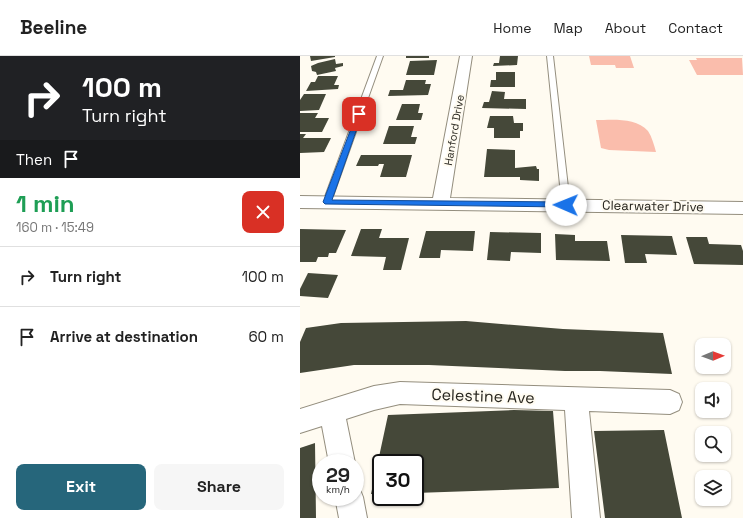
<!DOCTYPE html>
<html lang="en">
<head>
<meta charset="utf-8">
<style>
  :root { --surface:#fff; --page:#f6f6f6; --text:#222; --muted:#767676; --line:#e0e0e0; --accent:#26667b }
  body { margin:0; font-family:"Space Grotesk",sans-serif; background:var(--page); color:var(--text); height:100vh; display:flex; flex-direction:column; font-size:15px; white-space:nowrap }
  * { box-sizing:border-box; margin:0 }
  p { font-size:13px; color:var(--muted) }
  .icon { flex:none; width:22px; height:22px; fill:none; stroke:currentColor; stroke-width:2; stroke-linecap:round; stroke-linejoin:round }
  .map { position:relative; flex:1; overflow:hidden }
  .panel { display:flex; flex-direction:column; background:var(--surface); width:300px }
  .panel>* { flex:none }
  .top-card { background:#202124; color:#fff; overflow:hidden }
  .needle { width:26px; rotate:89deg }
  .fabs { position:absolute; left:395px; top:282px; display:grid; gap:8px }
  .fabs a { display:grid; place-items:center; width:36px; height:36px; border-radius:8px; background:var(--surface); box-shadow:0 1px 3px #0004; font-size:20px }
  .speed { position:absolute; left:12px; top:398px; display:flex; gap:8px; font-size:20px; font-weight:700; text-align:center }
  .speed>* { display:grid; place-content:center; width:52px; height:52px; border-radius:50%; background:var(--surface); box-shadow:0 1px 3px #0004; line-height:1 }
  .speed small { font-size:10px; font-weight:400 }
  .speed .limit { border:2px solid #111; border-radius:6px; background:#fff; color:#111 }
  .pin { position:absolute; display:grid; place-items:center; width:34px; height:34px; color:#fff; margin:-17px; border-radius:8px; box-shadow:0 2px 6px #0006 }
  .me { position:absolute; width:44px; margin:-22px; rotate:271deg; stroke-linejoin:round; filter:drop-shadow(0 0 3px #0008) }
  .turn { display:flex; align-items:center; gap:14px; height:84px; padding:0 16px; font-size:18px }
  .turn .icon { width:52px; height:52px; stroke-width:2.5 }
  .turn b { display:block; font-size:28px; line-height:34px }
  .then { display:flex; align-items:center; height:38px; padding:0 16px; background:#0003; gap:8px; font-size:15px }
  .round { display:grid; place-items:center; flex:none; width:42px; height:42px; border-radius:8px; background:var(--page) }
  .overview { display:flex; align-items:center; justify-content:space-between; height:68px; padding:0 16px }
  h1 { font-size:24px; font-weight:700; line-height:30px; color:#1e9e55 }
  .cta { display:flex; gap:8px; margin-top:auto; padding:8px 16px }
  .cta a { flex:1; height:46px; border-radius:8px; background:var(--accent); color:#fff; font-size:16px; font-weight:700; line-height:46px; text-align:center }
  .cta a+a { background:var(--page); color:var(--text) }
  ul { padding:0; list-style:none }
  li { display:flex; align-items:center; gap:12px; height:60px; padding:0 16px; border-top:1px solid var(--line) }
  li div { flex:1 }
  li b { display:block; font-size:15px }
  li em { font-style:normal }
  header { display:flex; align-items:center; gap:24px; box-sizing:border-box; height:56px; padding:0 20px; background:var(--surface); border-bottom:1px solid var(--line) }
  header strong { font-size:19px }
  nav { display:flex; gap:22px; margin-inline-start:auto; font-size:14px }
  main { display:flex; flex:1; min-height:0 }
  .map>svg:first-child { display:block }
  .green { fill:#fabdac }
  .building { fill:#454839 }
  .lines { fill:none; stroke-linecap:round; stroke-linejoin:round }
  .service-casing { stroke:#948e7e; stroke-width:2 }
  .minor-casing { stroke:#948e7e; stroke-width:2 }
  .service { fill:#fff; fill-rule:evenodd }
  .minor { fill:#fff; fill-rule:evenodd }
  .route { fill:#1a73e8; stroke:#114b97 }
  .labels { text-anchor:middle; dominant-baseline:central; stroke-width:4; stroke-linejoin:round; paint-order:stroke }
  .far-street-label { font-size:11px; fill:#27251e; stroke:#fffbf1 }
  .street-label { font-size:13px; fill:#27251e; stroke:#fffbf1 }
  .near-street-label { font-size:16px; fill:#27251e; stroke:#fffbf1 }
</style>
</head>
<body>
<header>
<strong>Beeline</strong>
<nav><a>Home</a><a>Map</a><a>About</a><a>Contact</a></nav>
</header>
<main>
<section class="panel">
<div class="top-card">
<div class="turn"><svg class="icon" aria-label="right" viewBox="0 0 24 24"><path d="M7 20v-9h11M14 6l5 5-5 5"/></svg><div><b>100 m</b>Turn right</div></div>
<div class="then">Then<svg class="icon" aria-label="arrive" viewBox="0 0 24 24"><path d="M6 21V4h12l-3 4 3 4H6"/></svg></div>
</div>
<div class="overview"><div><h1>1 min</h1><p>160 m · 15:49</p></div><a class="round" style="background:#d93025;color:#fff"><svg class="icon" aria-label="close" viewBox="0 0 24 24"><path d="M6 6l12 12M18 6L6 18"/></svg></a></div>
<ul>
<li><svg class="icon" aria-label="right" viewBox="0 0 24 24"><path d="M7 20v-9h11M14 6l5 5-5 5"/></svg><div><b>Turn right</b></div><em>100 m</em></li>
<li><svg class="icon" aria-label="arrive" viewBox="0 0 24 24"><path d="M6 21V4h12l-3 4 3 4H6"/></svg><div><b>Arrive at destination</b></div><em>60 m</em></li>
</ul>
<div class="cta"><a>Exit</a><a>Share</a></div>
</section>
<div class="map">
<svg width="443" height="462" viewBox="0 0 443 462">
  <rect width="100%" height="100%" fill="#fffbf1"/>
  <path class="green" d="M289,0H330L334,12H316L315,9H291Z
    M396,2H442L443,19H397L389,4H397Z
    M296,64C312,64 336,61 348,75C352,81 354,89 356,96L309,94L301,92Z"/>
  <path class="building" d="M10,0H35V1L11,5Z
    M106,0H129V2H106Z
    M200,0H218L217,9L193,10L194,7H199Z
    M35,3L36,8L43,7V10L35,12L36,15L17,19L16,16L12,15L11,10L18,7Z
    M137,4L134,19H106L110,5Z
    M196,16H215V31H190L191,24H196Z
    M18,20H38L34,29H39L38,33L6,35L11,26H15Z
    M106,24H126L125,28H131L128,39L88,40L90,34H103Z
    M192,35L205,36L204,43H226V53L182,52L184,46H189Z
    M4,38H26L19,54L0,55V44Z
    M102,48H120L118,57H123L121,64H96Z
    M0,57H18L15,62H29L22,76H0Z
    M190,60H213L214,67H223V75H220V82H194V72H187Z
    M89,70H114L111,81H117L115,88H83Z
    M0,78H6L3,82H31L24,96L0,97Z
    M187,93L215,94V112L236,110L237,113H239V125L220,124V121H184Z
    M61,99H112L106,121H80L84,108H79L78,110H56Z
    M0,173L46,174L36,197H29L28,201H18L16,206H0Z
    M61,173H82L79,182H109L101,214H83L86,201L51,200Z
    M126,175H175L173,195L141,194L140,202H119Z
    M190,176L241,177V197L211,196L210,205L187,204Z
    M255,178L275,179V185H307L310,205L256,204Z
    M321,179L372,180L377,199L345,198L347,207H325Z
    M386,181H407L409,188L441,189L443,195V209L394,208Z
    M8,217L38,219L28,242L0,240V233Z
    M166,265L263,273L363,277L372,318L300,315H265L129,309H54L0,317V286L6,272L41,267Z
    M214,354L253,355L259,432L115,437V407H81V438H71L88,359Z
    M364,374L382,462H305L294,375Z
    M15,387L16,462H0V392Z"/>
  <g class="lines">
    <g class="service-casing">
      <path id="service" d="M77,0H83L31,146L30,148H24L23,146Z
        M247,0H253L270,149L266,152L262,149Z"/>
    </g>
    <g class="minor-casing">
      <path id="minor" d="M160,0H172L150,142L443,146V158L0,152V140L133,142Z
        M100,326L370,334L379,338L382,346L379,354L370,358L289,355L300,462H272L265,354L100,348L74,354L46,363L55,407V408L29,407L22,370L0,377V353L74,330Z
        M55,430L59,431L63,441L67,462H39L35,441H55Z"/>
    </g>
    <use href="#service" class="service"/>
    <use href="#minor" class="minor"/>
  </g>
  <path class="route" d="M57,57L62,58L32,144L266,146L270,149L266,151L25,148L23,146Z"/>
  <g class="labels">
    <g class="far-street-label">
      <text transform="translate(154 74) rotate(-80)">Hanford Drive</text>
    </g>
    <g class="street-label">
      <text transform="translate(353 150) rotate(1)">Clearwater Drive</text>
    </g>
    <g class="near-street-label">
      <text transform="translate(183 340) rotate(2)">Celestine Ave</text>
    </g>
  </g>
</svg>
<div class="fabs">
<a><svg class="needle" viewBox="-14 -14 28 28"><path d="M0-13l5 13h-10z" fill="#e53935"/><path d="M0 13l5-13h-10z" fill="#767676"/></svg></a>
<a><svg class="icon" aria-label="sound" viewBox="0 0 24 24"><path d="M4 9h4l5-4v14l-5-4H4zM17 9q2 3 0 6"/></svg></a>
<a><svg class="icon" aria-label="search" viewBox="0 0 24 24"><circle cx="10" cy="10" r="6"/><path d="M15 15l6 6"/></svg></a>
<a><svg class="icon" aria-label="layers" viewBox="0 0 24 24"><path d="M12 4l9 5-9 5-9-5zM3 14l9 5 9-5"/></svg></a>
</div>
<div class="speed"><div>29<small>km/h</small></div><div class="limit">30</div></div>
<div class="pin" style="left:59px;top:58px;background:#d93025"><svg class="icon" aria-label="arrive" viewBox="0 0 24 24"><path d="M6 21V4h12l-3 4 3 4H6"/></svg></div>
<svg class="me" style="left:266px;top:149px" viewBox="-20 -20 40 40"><circle r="19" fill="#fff"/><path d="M0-13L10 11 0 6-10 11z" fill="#1a73e8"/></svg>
</div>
</main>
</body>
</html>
